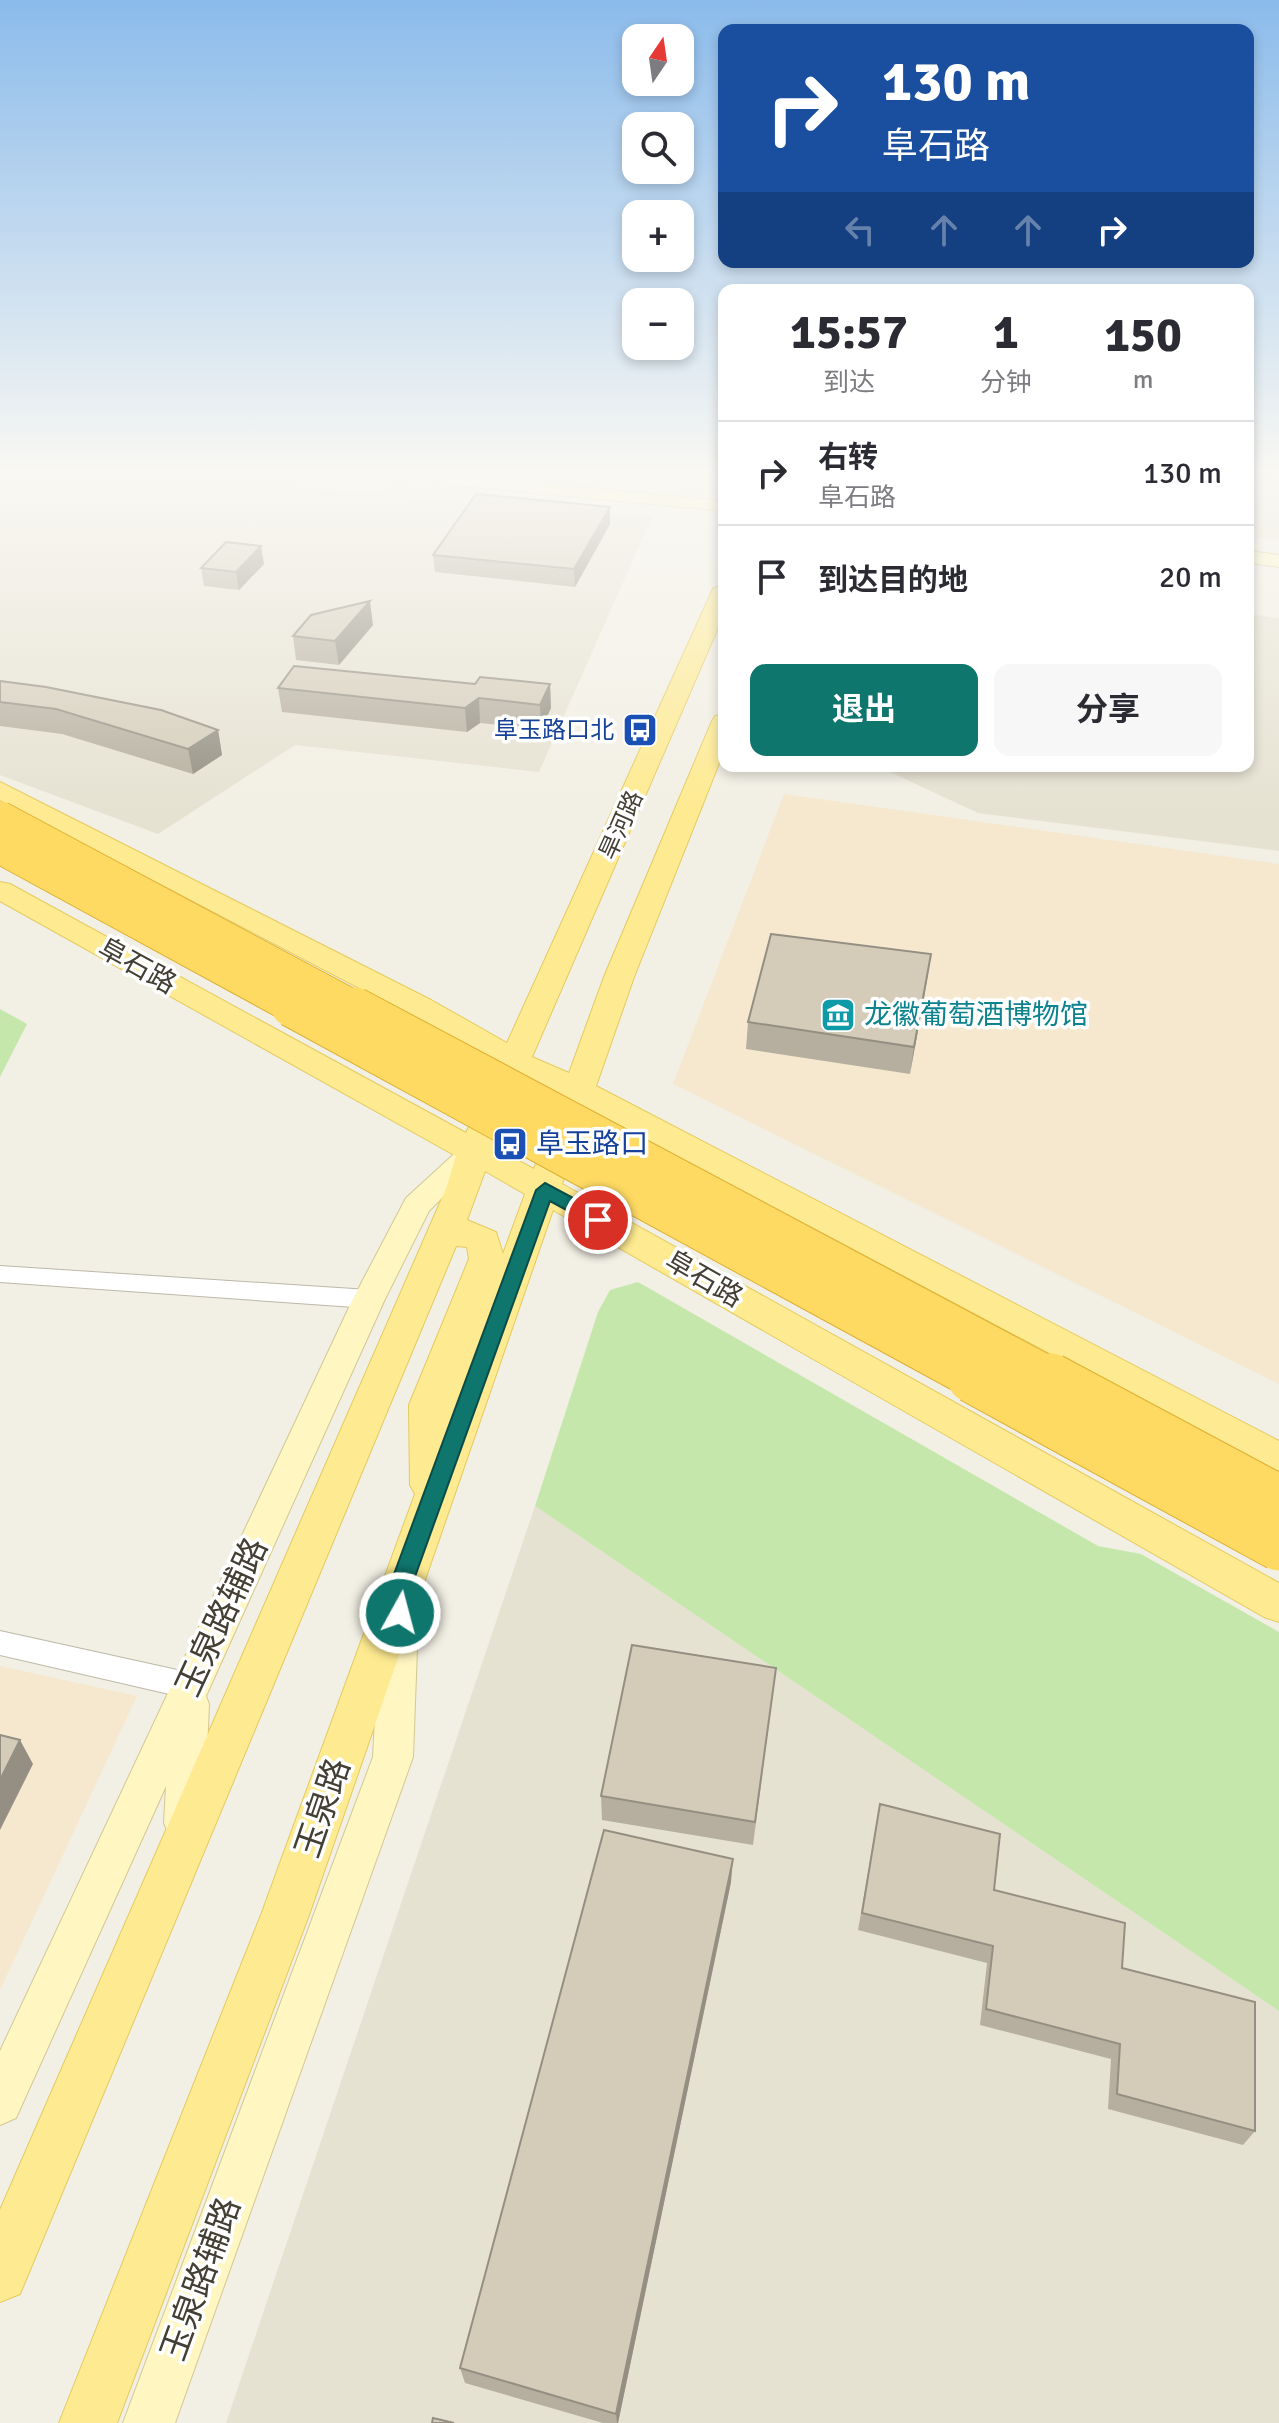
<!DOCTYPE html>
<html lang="zh">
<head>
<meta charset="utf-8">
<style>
  :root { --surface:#fff; --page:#f7f7f7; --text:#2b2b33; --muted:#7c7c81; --line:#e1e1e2; --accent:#0f766e }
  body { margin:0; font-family:Signika,"Noto Sans SC",sans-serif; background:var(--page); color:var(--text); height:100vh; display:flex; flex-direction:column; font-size:30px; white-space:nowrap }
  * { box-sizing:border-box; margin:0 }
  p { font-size:26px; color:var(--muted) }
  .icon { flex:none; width:44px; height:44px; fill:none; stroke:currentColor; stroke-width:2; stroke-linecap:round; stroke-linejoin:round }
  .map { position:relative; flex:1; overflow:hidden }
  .side { position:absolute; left:718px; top:284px; width:536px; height:488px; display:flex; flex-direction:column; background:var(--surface); border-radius:16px; box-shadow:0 4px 12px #0003 }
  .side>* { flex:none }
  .banner { position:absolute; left:718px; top:24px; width:536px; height:244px; border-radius:16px; box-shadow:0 4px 12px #0003; background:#1a4fa0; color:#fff; overflow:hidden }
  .needle { width:52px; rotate:13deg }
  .buttons { position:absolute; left:622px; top:24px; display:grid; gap:16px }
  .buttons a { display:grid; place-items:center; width:72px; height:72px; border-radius:16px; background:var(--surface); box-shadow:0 4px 12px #0003; font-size:40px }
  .pin { position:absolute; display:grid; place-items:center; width:68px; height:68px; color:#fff; margin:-34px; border:4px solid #fff; border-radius:50%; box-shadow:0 2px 8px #0007 }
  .me { position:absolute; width:88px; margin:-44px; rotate:7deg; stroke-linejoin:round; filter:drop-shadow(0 0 6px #0008) }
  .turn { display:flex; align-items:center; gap:28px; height:168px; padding:0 32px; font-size:36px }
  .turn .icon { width:104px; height:104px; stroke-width:2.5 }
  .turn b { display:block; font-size:56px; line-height:68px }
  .lanes { display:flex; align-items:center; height:76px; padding:0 32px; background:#0003; justify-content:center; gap:40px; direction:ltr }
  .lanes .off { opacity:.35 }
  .eta { display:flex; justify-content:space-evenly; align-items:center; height:136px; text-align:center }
  .eta b { font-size:48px; font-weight:700; line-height:56px }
  .button { display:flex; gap:16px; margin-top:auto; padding:16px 32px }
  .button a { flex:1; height:92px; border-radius:16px; background:var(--accent); color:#fff; font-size:32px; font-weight:700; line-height:92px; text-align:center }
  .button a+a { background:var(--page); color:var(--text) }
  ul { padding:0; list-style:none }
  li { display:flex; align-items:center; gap:24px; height:104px; padding:0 32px; border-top:2px solid var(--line) }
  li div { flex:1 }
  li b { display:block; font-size:30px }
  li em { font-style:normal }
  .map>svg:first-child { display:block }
  .residential { fill:#e6e2d2 }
  .commercial { fill:#f5e8ce }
  .green { fill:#c6e7ac }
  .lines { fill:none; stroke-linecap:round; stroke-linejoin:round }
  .street-casing { stroke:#bdb8a7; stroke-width:2 }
  .secondary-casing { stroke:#d3c893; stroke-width:2 }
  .primary-casing { stroke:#e4ca60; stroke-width:2 }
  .street { fill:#fff; fill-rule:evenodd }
  .secondary { fill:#fff6c1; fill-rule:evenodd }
  .primary { fill:#feea90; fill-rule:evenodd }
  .highway-bridge-far2-casing { stroke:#ddb032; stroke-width:33; stroke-linecap:butt }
  .highway-bridge-far1-casing { stroke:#ddb032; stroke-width:41; stroke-linecap:butt }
  .highway-bridge-casing { stroke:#ddb032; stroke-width:51; stroke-linecap:butt }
  .highway-bridge-far2 { stroke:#feda63; stroke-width:31 }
  .highway-bridge-far1 { stroke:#feda63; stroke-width:39 }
  .highway-bridge { stroke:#feda63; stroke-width:49 }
  .wall { fill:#b6af9f }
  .shaded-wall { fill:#948f82 }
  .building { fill:#d4ccb9; stroke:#948f82; stroke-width:2 }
  .route { fill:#0f766e; stroke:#0a4d48; stroke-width:2 }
  .labels { text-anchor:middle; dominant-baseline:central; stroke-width:7; stroke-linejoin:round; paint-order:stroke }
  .far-transit-label { font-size:24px; fill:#164399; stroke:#fff; text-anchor:end }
  .far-street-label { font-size:24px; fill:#443f34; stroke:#fff }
  .street-label { font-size:28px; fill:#443f34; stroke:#fff }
  .culture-label { font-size:28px; fill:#0d838f; stroke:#fff; text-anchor:start }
  .transit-label { font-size:28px; fill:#164399; stroke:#fff; text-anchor:start }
  .near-street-label { font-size:34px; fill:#443f34; stroke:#fff }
</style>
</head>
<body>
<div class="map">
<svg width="1279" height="2423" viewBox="0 0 1279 2423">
  <rect width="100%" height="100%" fill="#f2efe4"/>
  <path class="residential" d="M0,472H112L652,517L539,772L295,745L158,834L0,775Z
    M1248,472H1279V541L1248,537Z
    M1248,614L1279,618V851L978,813L877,766H1248Z
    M535,1506L1279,2011V2423H226Z"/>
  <path class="commercial" d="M784,794L1279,864V1384L673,1084Z
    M0,1666L137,1696L0,1990Z"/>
  <path class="green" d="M0,1009L27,1024L0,1077Z
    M638,1282L1098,1546L1141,1554L1279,1632V2011L535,1506L598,1312L610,1290Z"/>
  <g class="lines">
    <g class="street-casing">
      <path id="street" d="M0,1266L369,1290L377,1293L381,1299L377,1305L369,1308L0,1282Z
        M0,1631L191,1673L201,1677L205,1686L201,1695L191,1699L0,1655Z"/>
    </g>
    <g class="secondary-casing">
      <path id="secondary" d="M355,472H422L724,501V511L363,477Z
        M1248,551L1279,555V567L1248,563Z
        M474,1142L484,1145L488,1152L429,1211L385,1299L206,1696L209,1704L204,1823L198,1837L184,1843L170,1837L164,1823L166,1786L16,2118L0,2125V2051L353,1299L406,1198L464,1145Z
        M399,1605L412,1609L418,1621L413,1757L175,2423H123L373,1757L380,1621L386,1609Z"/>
    </g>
    <g class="primary-casing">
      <path id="primary" d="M724,583V614L532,1057L569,1073L604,977L712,721L715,716L724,714V751L634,977L596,1086L1279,1441V1475L588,1108L562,1184L1279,1583V1622L1264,1617L553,1210L309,1915L117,2423H59L261,1915L415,1494L410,1485L409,1405L469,1259L467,1247L456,1246L20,2294L0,2302V2210L446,1189L456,1156L0,901V882L10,884L466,1133L497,1064L409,1014L0,800V782L431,1000L507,1043L713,589ZM523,1077L561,1094L534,1169L493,1147ZM485,1171L525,1194L503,1254L496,1232L467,1220Z"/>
    </g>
    <use href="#street" class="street"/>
    <use href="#secondary" class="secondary"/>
    <use href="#primary" class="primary"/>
    <g class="highway-bridge-far2-casing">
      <path id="highway-bridge-far2" d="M0,817L359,1009
        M0,848L295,1009"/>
    </g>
    <g class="highway-bridge-far1-casing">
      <path id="highway-bridge-far1" d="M291,1007L975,1380
        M355,1007L1055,1380"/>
    </g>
    <g class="highway-bridge-casing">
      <path id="highway-bridge" d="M972,1378L1279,1546
        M1051,1378L1279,1500"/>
    </g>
    <use href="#highway-bridge-far2" class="highway-bridge-far2"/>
    <use href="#highway-bridge-far1" class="highway-bridge-far1"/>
    <use href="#highway-bridge" class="highway-bridge"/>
  </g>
  <path class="wall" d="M610,524L575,587L435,572L433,555Z
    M264,564L239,590L204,586L201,568Z
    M373,625L339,665L296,660L293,636Z
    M0,681L218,730L222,755L193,774L62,734L0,726Z
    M550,684L551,708L541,729L480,723L467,732L282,712L278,688Z
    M927,980L910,1074L746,1049L748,1022Z
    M773,1693L753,1845L602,1820L601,1796Z
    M880,1804L994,1890L1122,1968L1255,2131L1243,2145L1108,2109L1111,2059L980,2025L987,1963L858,1930Z
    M731,1882L618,2423H603L465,2383L460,2368Z"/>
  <path class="shaded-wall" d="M610,507V524L575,587L574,569Z
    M261,546L264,564L239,590L236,572Z
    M370,601L373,625L339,665L335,641Z
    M550,684L551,708L541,729L540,705Z
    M479,698L480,723L467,732L465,708Z
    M218,730L222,755L193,774L188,749Z
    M931,954L927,980L910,1074L914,1047Z
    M20,1740L33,1764L0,1830V1780Z
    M733,1859L731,1882L618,2423H617L616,2414Z"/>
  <path class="building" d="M476,494L610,507L574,569L433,555Z
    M226,542L261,546L236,572L201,568Z
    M370,601L335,641L293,636L311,615Z
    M294,666L475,684L480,677L550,684L540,705L479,698L465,708L278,688Z
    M0,681L46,687L161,710L218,730L188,749L56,709L0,702Z
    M771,934L931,954L914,1047L748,1022Z
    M632,1645L776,1668L755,1822L601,1796Z
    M0,1735L20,1740L0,1780Z
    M880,1804L1000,1834L994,1890L1125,1923L1122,1968L1255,2002V2131L1117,2094L1120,2044L986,2009L993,1946L862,1913Z
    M604,1830L733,1859L616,2414L460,2368Z
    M433,2418L454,2423H432Z"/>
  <linearGradient id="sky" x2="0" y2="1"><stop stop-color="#8bbbeb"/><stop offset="0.58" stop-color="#f9f8f3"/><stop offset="1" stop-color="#f9f8f3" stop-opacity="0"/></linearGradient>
  <rect width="1279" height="812" fill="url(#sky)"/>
  <path class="route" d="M545,1183L605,1215L608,1220L598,1226L592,1224L550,1201L412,1585L411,1613L408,1620L400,1623L392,1620L388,1613L390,1585L536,1190Z"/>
  <defs>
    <g id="bus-square" transform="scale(1.8)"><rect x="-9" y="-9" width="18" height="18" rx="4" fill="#1a4fb4" stroke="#fff"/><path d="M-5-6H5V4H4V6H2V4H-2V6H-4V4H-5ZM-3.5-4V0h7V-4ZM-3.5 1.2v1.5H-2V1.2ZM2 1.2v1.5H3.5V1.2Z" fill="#fff"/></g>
    <g id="museum-square" transform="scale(1.8)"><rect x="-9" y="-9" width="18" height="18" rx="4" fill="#0f9aa8" stroke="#fff"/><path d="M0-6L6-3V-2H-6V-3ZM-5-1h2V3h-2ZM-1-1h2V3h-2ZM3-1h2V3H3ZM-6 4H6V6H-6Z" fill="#fff"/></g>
  </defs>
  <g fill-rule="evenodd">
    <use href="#bus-square" x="640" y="730"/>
    <use href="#museum-square" x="838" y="1015"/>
    <use href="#bus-square" x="510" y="1144"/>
  </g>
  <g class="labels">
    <g class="far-transit-label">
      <text x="614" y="730">阜玉路口北</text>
    </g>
    <g class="far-street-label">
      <text transform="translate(621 825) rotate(-66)">旱河路</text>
    </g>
    <g class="street-label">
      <text transform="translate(137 966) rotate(29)">阜石路</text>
      <text transform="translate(704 1279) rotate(30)">阜石路</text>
    </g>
    <g class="culture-label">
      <text x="864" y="1015">龙徽葡萄酒博物馆</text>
    </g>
    <g class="transit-label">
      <text x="536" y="1144">阜玉路口</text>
    </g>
    <g class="near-street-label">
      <text transform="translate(222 1617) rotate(-65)">玉泉路辅路</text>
      <text transform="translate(323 1808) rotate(-71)">玉泉路</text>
      <text transform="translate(201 2279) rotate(-70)">玉泉路辅路</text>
    </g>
  </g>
</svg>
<div class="buttons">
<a><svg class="needle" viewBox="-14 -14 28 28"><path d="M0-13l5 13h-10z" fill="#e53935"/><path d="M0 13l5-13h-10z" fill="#7c7c81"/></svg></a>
<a><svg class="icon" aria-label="search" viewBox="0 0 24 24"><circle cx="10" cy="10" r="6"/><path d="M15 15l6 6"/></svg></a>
<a>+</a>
<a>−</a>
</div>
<div class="pin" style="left:598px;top:1220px;background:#d93025"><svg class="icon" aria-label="arrive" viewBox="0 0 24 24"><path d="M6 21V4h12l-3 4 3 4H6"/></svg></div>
<svg class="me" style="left:400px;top:1613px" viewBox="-20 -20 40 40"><circle r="17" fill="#0f766e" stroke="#fff" stroke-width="3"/><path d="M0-11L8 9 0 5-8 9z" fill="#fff"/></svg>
<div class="banner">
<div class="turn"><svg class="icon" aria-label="right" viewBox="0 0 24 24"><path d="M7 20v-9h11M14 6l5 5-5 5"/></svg><div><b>130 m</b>阜石路</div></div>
<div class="lanes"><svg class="icon off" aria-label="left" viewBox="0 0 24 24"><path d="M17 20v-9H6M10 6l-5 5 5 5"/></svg><svg class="icon off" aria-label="ahead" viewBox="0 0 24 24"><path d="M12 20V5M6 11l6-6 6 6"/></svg><svg class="icon off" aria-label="ahead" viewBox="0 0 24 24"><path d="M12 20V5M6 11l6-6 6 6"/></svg><svg class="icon" aria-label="right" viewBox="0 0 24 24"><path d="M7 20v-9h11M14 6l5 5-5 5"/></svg></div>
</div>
<section class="side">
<div class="eta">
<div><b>15:57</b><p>到达</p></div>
<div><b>1</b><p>分钟</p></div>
<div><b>150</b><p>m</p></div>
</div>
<ul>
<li><svg class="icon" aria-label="right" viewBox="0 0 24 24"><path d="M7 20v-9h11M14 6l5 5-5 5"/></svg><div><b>右转</b><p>阜石路</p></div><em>130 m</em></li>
<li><svg class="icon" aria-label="arrive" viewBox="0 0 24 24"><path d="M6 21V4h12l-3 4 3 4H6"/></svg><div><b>到达目的地</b></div><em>20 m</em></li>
</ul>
<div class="button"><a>退出</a><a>分享</a></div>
</section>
</div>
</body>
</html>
